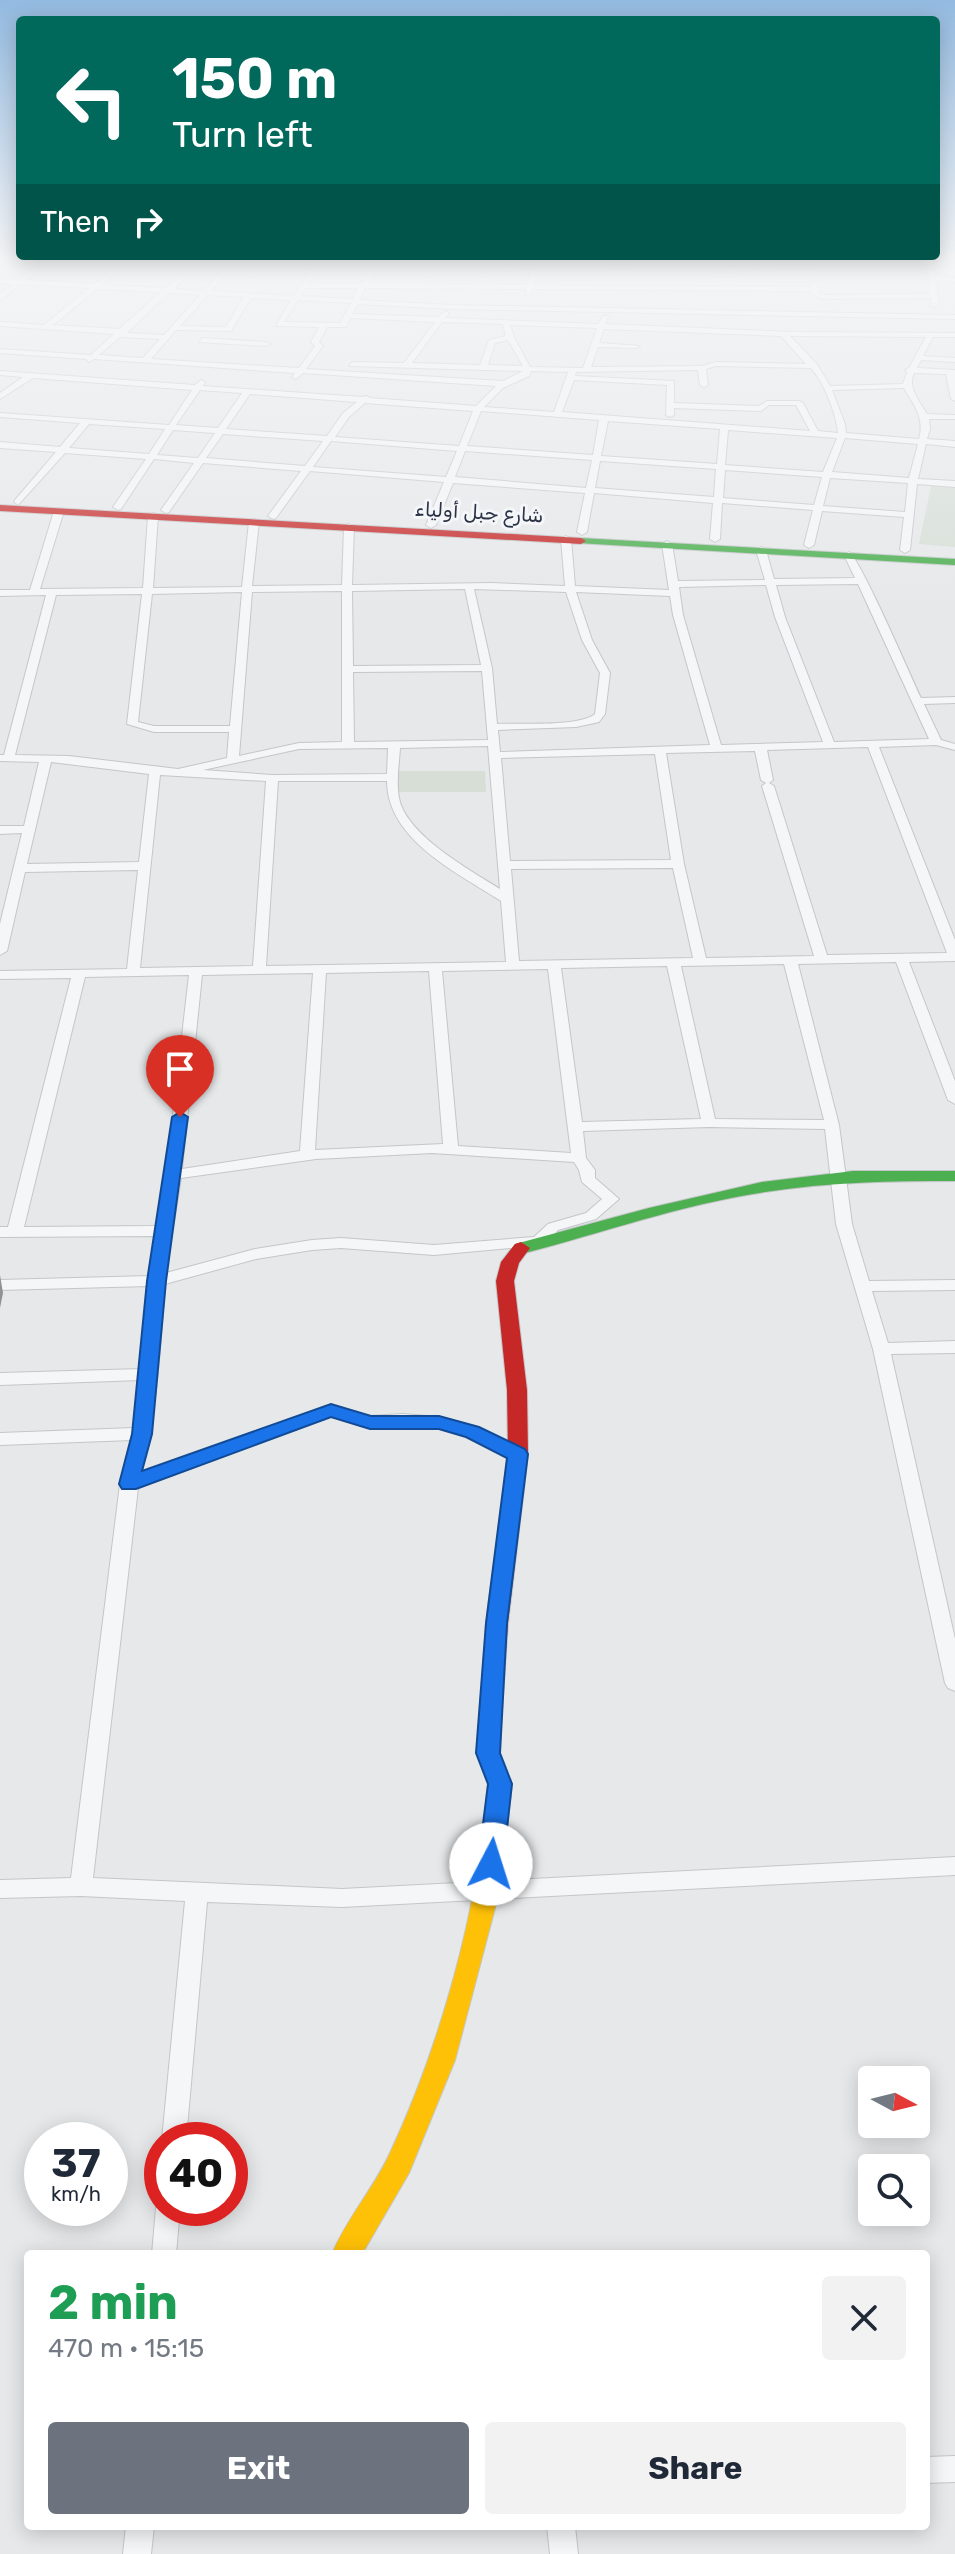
<!DOCTYPE html>
<html lang="en">
<head>
<meta charset="utf-8">
<style>
  :root { --surface:#fff; --page:#f2f2f3; --text:#1f2937; --muted:#747a83; --accent:#6c737f }
  body { margin:0; font-family:Rubik,"Noto Naskh Arabic",sans-serif; background:var(--page); color:var(--text); height:100vh; display:flex; flex-direction:column; font-size:30px; white-space:nowrap }
  * { box-sizing:border-box; margin:0 }
  p { font-size:26px; color:var(--muted) }
  .icon { flex:none; width:44px; height:44px; fill:none; stroke:currentColor; stroke-width:2; stroke-linecap:round; stroke-linejoin:round }
  .map { position:relative; flex:1; overflow:hidden }
  .side { position:absolute; left:24px; top:2250px; width:906px; height:280px; display:flex; flex-direction:column; background:var(--surface); border-radius:8px; box-shadow:0 4px 20px #0003 }
  .side>* { flex:none }
  .top-card { position:absolute; left:16px; top:16px; width:924px; height:244px; border-radius:8px; box-shadow:0 4px 20px #0003; background:#00695c; color:#fff; overflow:hidden }
  .needle { width:52px; rotate:97deg }
  .buttons { position:absolute; left:858px; top:2066px; display:grid; gap:16px }
  .buttons a { display:grid; place-items:center; width:72px; height:72px; border-radius:8px; background:var(--surface); box-shadow:0 4px 20px #0003; font-size:40px }
  .speed { position:absolute; left:24px; top:2122px; display:flex; gap:16px; font-size:40px; font-weight:700; text-align:center }
  .speed>* { display:grid; place-content:center; width:104px; height:104px; border-radius:50%; background:var(--surface); box-shadow:0 4px 20px #0003; line-height:1 }
  .speed small { font-size:20px; font-weight:400 }
  .speed .limit { border:12px solid #d22; background:#fff; color:#111 }
  .pin { position:absolute; display:grid; place-items:center; width:68px; height:68px; color:#fff; margin:-82px -34px; border-radius:50% 50% 50% 0; rotate:-45deg; box-shadow:0 0 8px #0007 }
  .pin .icon { rotate:45deg }
  .me { position:absolute; width:88px; margin:-44px; rotate:5deg; stroke-linejoin:round; filter:drop-shadow(0 0 6px #0008) }
  .turn { display:flex; align-items:center; gap:28px; height:168px; padding:0 24px; font-size:36px }
  .turn .icon { width:104px; height:104px; stroke-width:2.5 }
  .turn b { display:block; font-size:56px; line-height:68px }
  .then { display:flex; align-items:center; height:76px; padding:0 24px; background:#0003; gap:16px; font-size:30px }
  .round { display:grid; place-items:center; flex:none; width:84px; height:84px; border-radius:8px; background:var(--page) }
  .headline { display:flex; align-items:center; justify-content:space-between; height:136px; padding:0 24px }
  h1 { font-size:48px; font-weight:700; line-height:60px; color:#1e9e55 }
  .action { display:flex; gap:16px; margin-top:auto; padding:16px 24px }
  .action a { flex:1; height:92px; border-radius:8px; background:var(--accent); color:#fff; font-size:32px; font-weight:700; line-height:92px; text-align:center }
  .action a+a { background:var(--page); color:var(--text) }
  .map>svg:first-child { display:block }
  .green { fill:#d6ded6 }
  .lines { fill:none; stroke-linecap:round; stroke-linejoin:round }
  .street-casing { stroke:#c4c6c8; stroke-width:2 }
  .fast-casing { stroke:#c4c6c8; stroke-width:2 }
  .slow-casing { stroke:#c4c6c8; stroke-width:2 }
  .jam-casing { stroke:#c4c6c8; stroke-width:2 }
  .street { fill:#f5f6f7; fill-rule:evenodd }
  .fast { fill:#4caf50; fill-rule:evenodd }
  .slow { fill:#ffc107; fill-rule:evenodd }
  .jam { fill:#c62828; fill-rule:evenodd }
  .shaded-wall { fill:#909294 }
  .route { fill:#1a73e8; stroke:#114b97; stroke-width:2 }
  .labels { text-anchor:middle; dominant-baseline:central; stroke-width:6; stroke-linejoin:round; paint-order:stroke }
  .far-street-label { font-size:20px; fill:#2b3445; stroke:#f4f6f9 }
</style>
</head>
<body>
<div class="map">
<svg width="955" height="2554" viewBox="0 0 955 2554">
  <rect width="100%" height="100%" fill="#e6e8ea"/>
  <path class="green" d="M931,486L955,488V547L919,544Z
    M399,771H485L486,792H399Z"/>
  <g class="lines">
    <g class="street-casing">
      <path id="street" d="M41,261H48L26,280L94,284L123,261H130L102,285L166,288L198,261H204L174,289L204,291L231,261H237L211,291L294,296L317,261H323L309,284H361L373,261H379L368,284L527,285L531,269L480,272L477,270L532,265L533,261H539L534,285L810,287L814,280L817,282L819,293L825,295L930,294L927,261H933L935,275L955,278V282L936,280L939,305L935,307L931,305V298L824,299L813,296L811,291L533,289L529,296L525,294L526,289L365,288L360,300L452,305L955,315V319L452,309L358,304L352,314L438,317L445,311L449,313L445,318L598,324L604,315L608,317L605,324L793,332L955,333V337H933L923,356L955,358V362L921,360L917,368L955,370V401L951,399L946,374L914,373C907,387 919,401 927,414L955,415V419H929L930,429L927,439L955,441V447L926,444L918,479L955,481V487L917,484L910,550L905,553L900,550L904,517L822,511L814,545L809,548L804,545L813,510L722,503L720,539L715,542L710,539L713,503L594,493L587,532L582,535L577,532L585,493L453,483L436,525L431,528L426,525L444,482L310,471L276,518L273,519L268,516L301,471L203,463L169,512L166,513L161,510L194,463L154,459L121,509L118,510L113,507L146,459L65,453L18,505L14,502L15,500L56,452L0,448V442L60,447L80,423L0,417V413L169,425L192,390L33,378L0,399V393L23,377L0,375V371L195,385L201,380L205,382L203,386L362,397L366,396L370,398L476,406L496,386L303,373L296,379L292,377L295,373L94,359L89,362L86,359L0,353V349L91,355L114,334L0,326V322L44,325L89,288L21,284L0,300V294L13,284L0,283V279L18,280ZM306,288H358L353,299L301,296ZM97,289L161,292L119,329L53,325ZM169,293L200,295L164,335L127,333ZM208,295L244,297L226,327L180,326ZM251,298L291,300L276,326L319,327L311,342L315,346L299,368L151,359L176,330L231,331ZM298,300L351,303L340,323L284,322ZM350,318L435,322L404,363L352,362L349,366L523,371L503,381L306,369L323,346L319,342L327,327H346ZM442,322L503,324L506,336L489,340L480,365L412,363ZM510,325L597,328L583,368L530,367L514,337ZM604,329L781,336L806,364L716,362L702,366L591,367L598,347L636,348L640,346L599,343ZM790,336H793L926,337L909,368L905,370L907,372L903,384L830,386L817,364ZM120,337H121L160,339L143,358L99,355ZM508,340L523,366L488,365L495,343ZM716,366L811,368C824,383 836,412 838,433L818,431L803,403L799,401H767L759,406L674,403V381L575,376L576,372L698,370L700,385L704,387L708,385L706,369ZM531,371L568,372L554,412L484,407L503,388L529,376ZM574,380L667,385L666,415L670,417L674,415V408L761,411L769,405H796L810,431L562,412ZM904,388C914,405 925,419 919,439L846,433L845,424L832,390ZM200,390L242,393L218,428L176,425ZM250,394L357,402L343,413L327,436L226,429ZM365,403L473,411L459,446L335,437L349,417ZM481,411L599,420L593,455L467,446ZM608,421L720,429L717,464L601,456ZM89,424L165,429L149,454L69,448ZM173,430L215,433L198,458L157,455ZM728,430L837,438L823,472L725,465ZM223,434L323,441L305,466L206,458ZM845,438L918,444L909,478L832,472ZM331,441L457,451L446,477L313,467ZM465,451L592,460L586,488L455,477ZM600,461L716,469L714,497L595,488ZM725,470L822,477L814,505L723,498ZM830,478L908,483L905,512L823,506Z
        M262,261H268L257,276H253Z
        M429,261H435L433,275L430,277L427,275Z
        M766,263L826,268L823,270L766,267L737,272L609,269L612,267L737,268Z
        M202,338L266,342L270,344L266,346L199,342Z
        M59,508L64,511L40,589L143,588L148,516L153,513L158,516L153,588L242,587L249,522L254,519L259,522L252,586L342,585L344,527L349,524L354,527L352,585L491,583L565,586L561,539L566,536L571,539L575,586L669,590L662,544L667,541L672,544L678,581L765,580L756,550L761,547L766,550L774,579L855,578L844,555L849,552C861,560 910,675 921,698L955,697V703L924,704L941,740L955,744V750L936,745L879,747L955,940V961L909,962L955,1081V1104L948,1100L896,962L798,964L839,1125L852,1224L869,1281L955,1280V1290L872,1291L888,1343L955,1341V1353L891,1354L955,1639V1691L948,1688L945,1683L873,1349L836,1224L825,1129L709,1127L583,1131L586,1158L595,1170V1178L619,1199L596,1219L558,1230L544,1245L434,1255L341,1248L312,1250L256,1259L165,1284C160,1348 157,1411 141,1473L331,1404L370,1416L403,1414L439,1417L478,1428L524,1450L527,1454L524,1458L518,1460L466,1437L439,1429L403,1426L370,1428L332,1416L138,1488L93,1878L342,1889L955,1857V1875L342,1907L207,1902L186,2140H162L185,1901L81,1896L0,1898V1880L71,1878L120,1484L132,1440L0,1445V1433L134,1428L141,1380L0,1385V1373L142,1369L149,1286L0,1290V1280L150,1276L156,1236L0,1237V1227H8L71,978L0,979V971L127,969L138,870L25,872L7,951L0,955V924L22,833L0,834V826H24L39,762L0,761V755H4L46,595L0,596V590H30L54,511ZM858,584L929,739L834,742L785,617L776,585ZM766,585L775,617L823,742L721,745L683,615L679,587ZM465,589L481,665L353,666L352,591ZM474,589L566,592L582,640L600,673L595,714C580,727 519,723 497,724L492,668ZM342,591V742L299,743L239,756L252,592ZM242,592L230,726H154L138,722L152,594ZM576,592L670,596L673,615L710,745L500,752L498,730L576,727L599,722L605,714L610,673L592,640ZM142,594L127,724L154,732H229L227,758L178,769L69,756L15,755L56,595ZM482,671L488,740L354,742L353,672ZM488,746L500,889C470,870 406,835 399,798C396,781 399,765 400,748ZM868,747L947,953L827,955L774,786L769,783L773,780L767,750ZM388,748L387,774L272,775L203,770L299,749ZM755,751L761,780L766,783L762,786L814,956L706,958L684,864L666,753ZM655,754L671,860L510,861L501,758ZM51,762L149,774L139,862L27,864ZM160,775L266,781L253,966L140,968ZM278,781H387C387,840 458,873 501,901L506,962L266,966ZM673,868L693,958L519,961L511,869ZM784,964L824,1120L715,1119L681,966ZM667,966L701,1119L582,1122L561,968ZM548,969L571,1153L458,1146L442,971ZM429,971L443,1144L315,1150L326,973ZM313,973L300,1151L182,1169L202,975ZM189,975L166,1175L158,1226L24,1227L85,977ZM432,1153L574,1162L579,1170L582,1182L602,1199L586,1213L548,1224L534,1237L434,1245L341,1238L312,1240L255,1249L166,1273L181,1178L316,1159Z
        M162,2198V2208H180L176,2254H152L156,2208Z
        M955,2456V2482L926,2483V2457Z
        M126,2526H154L151,2554H123Z
        M547,2526H575L578,2554H550Z"/>
    </g>
    <g class="fast-casing">
      <path id="fast" d="M581,538L955,559V565L577,543V539Z
        M853,1171H955V1181C891,1181 829,1182 765,1192C683,1204 602,1233 521,1254L512,1248L515,1244L649,1208L762,1182Z"/>
    </g>
    <g class="slow-casing">
      <path id="slow" d="M494,1826L502,1829L506,1836L500,1889L455,2060L409,2173L362,2254H332C347,2218 374,2188 390,2153C434,2059 470,1939 482,1836L486,1829Z"/>
    </g>
    <g class="jam-casing">
      <path id="jam" d="M0,505L581,538L586,541L581,544L0,511Z
        M521,1242L530,1248L519,1263L514,1281L527,1390L528,1454L508,1623L499,1753L512,1784L506,1836L502,1843L494,1846L486,1843L482,1836L488,1784L477,1753L486,1623L508,1454L507,1390L496,1281L501,1262L515,1244Z"/>
    </g>
    <use href="#street" class="street"/>
    <use href="#fast" class="fast"/>
    <use href="#slow" class="slow"/>
    <use href="#jam" class="jam"/>
  </g>
  <path class="shaded-wall" d="M0,1275L3,1293L0,1308Z"/>
  <linearGradient id="sky" x2="0" y2="1"><stop stop-color="#93bae0"/><stop offset="0.42" stop-color="#f4f5f6"/><stop offset="1" stop-color="#f4f5f6" stop-opacity="0"/></linearGradient>
  <rect width="955" height="618" fill="url(#sky)"/>
  <path class="route" d="M180,1112L188,1117L166,1281L152,1434L142,1471L331,1404L371,1416H439L479,1427L525,1449L528,1454L507,1623L500,1753L512,1784L503,1864L499,1871L491,1874L482,1871L478,1864L488,1784L476,1753L486,1623L507,1458L466,1437L439,1429H370L331,1417L136,1489H122L119,1484L132,1434L147,1281L172,1117Z"/>
  <g class="labels">
    <g class="far-street-label">
      <text transform="translate(479 512) rotate(3)">شارع جبل أولياء</text>
    </g>
  </g>
</svg>
<div class="buttons">
<a><svg class="needle" viewBox="-14 -14 28 28"><path d="M0-13l5 13h-10z" fill="#e53935"/><path d="M0 13l5-13h-10z" fill="#747a83"/></svg></a>
<a><svg class="icon" aria-label="search" viewBox="0 0 24 24"><circle cx="10" cy="10" r="6"/><path d="M15 15l6 6"/></svg></a>
</div>
<div class="speed"><div>37<small>km/h</small></div><div class="limit">40</div></div>
<div class="pin" style="left:180px;top:1117px;background:#d93025"><svg class="icon" aria-label="arrive" viewBox="0 0 24 24"><path d="M6 21V4h12l-3 4 3 4H6"/></svg></div>
<svg class="me" style="left:491px;top:1864px" viewBox="-20 -20 40 40"><circle r="19" fill="#fff"/><path d="M0-13L10 11 0 6-10 11z" fill="#1a73e8"/></svg>
<div class="top-card">
<div class="turn"><svg class="icon" aria-label="left" viewBox="0 0 24 24"><path d="M17 20v-9H6M10 6l-5 5 5 5"/></svg><div><b>150 m</b>Turn left</div></div>
<div class="then">Then<svg class="icon" aria-label="right" viewBox="0 0 24 24"><path d="M7 20v-9h11M14 6l5 5-5 5"/></svg></div>
</div>
<section class="side">
<div class="headline"><div><h1>2 min</h1><p>470 m · 15:15</p></div><a class="round"><svg class="icon" aria-label="close" viewBox="0 0 24 24"><path d="M6 6l12 12M18 6L6 18"/></svg></a></div>
<div class="action"><a>Exit</a><a>Share</a></div>
</section>
</div>
</body>
</html>
